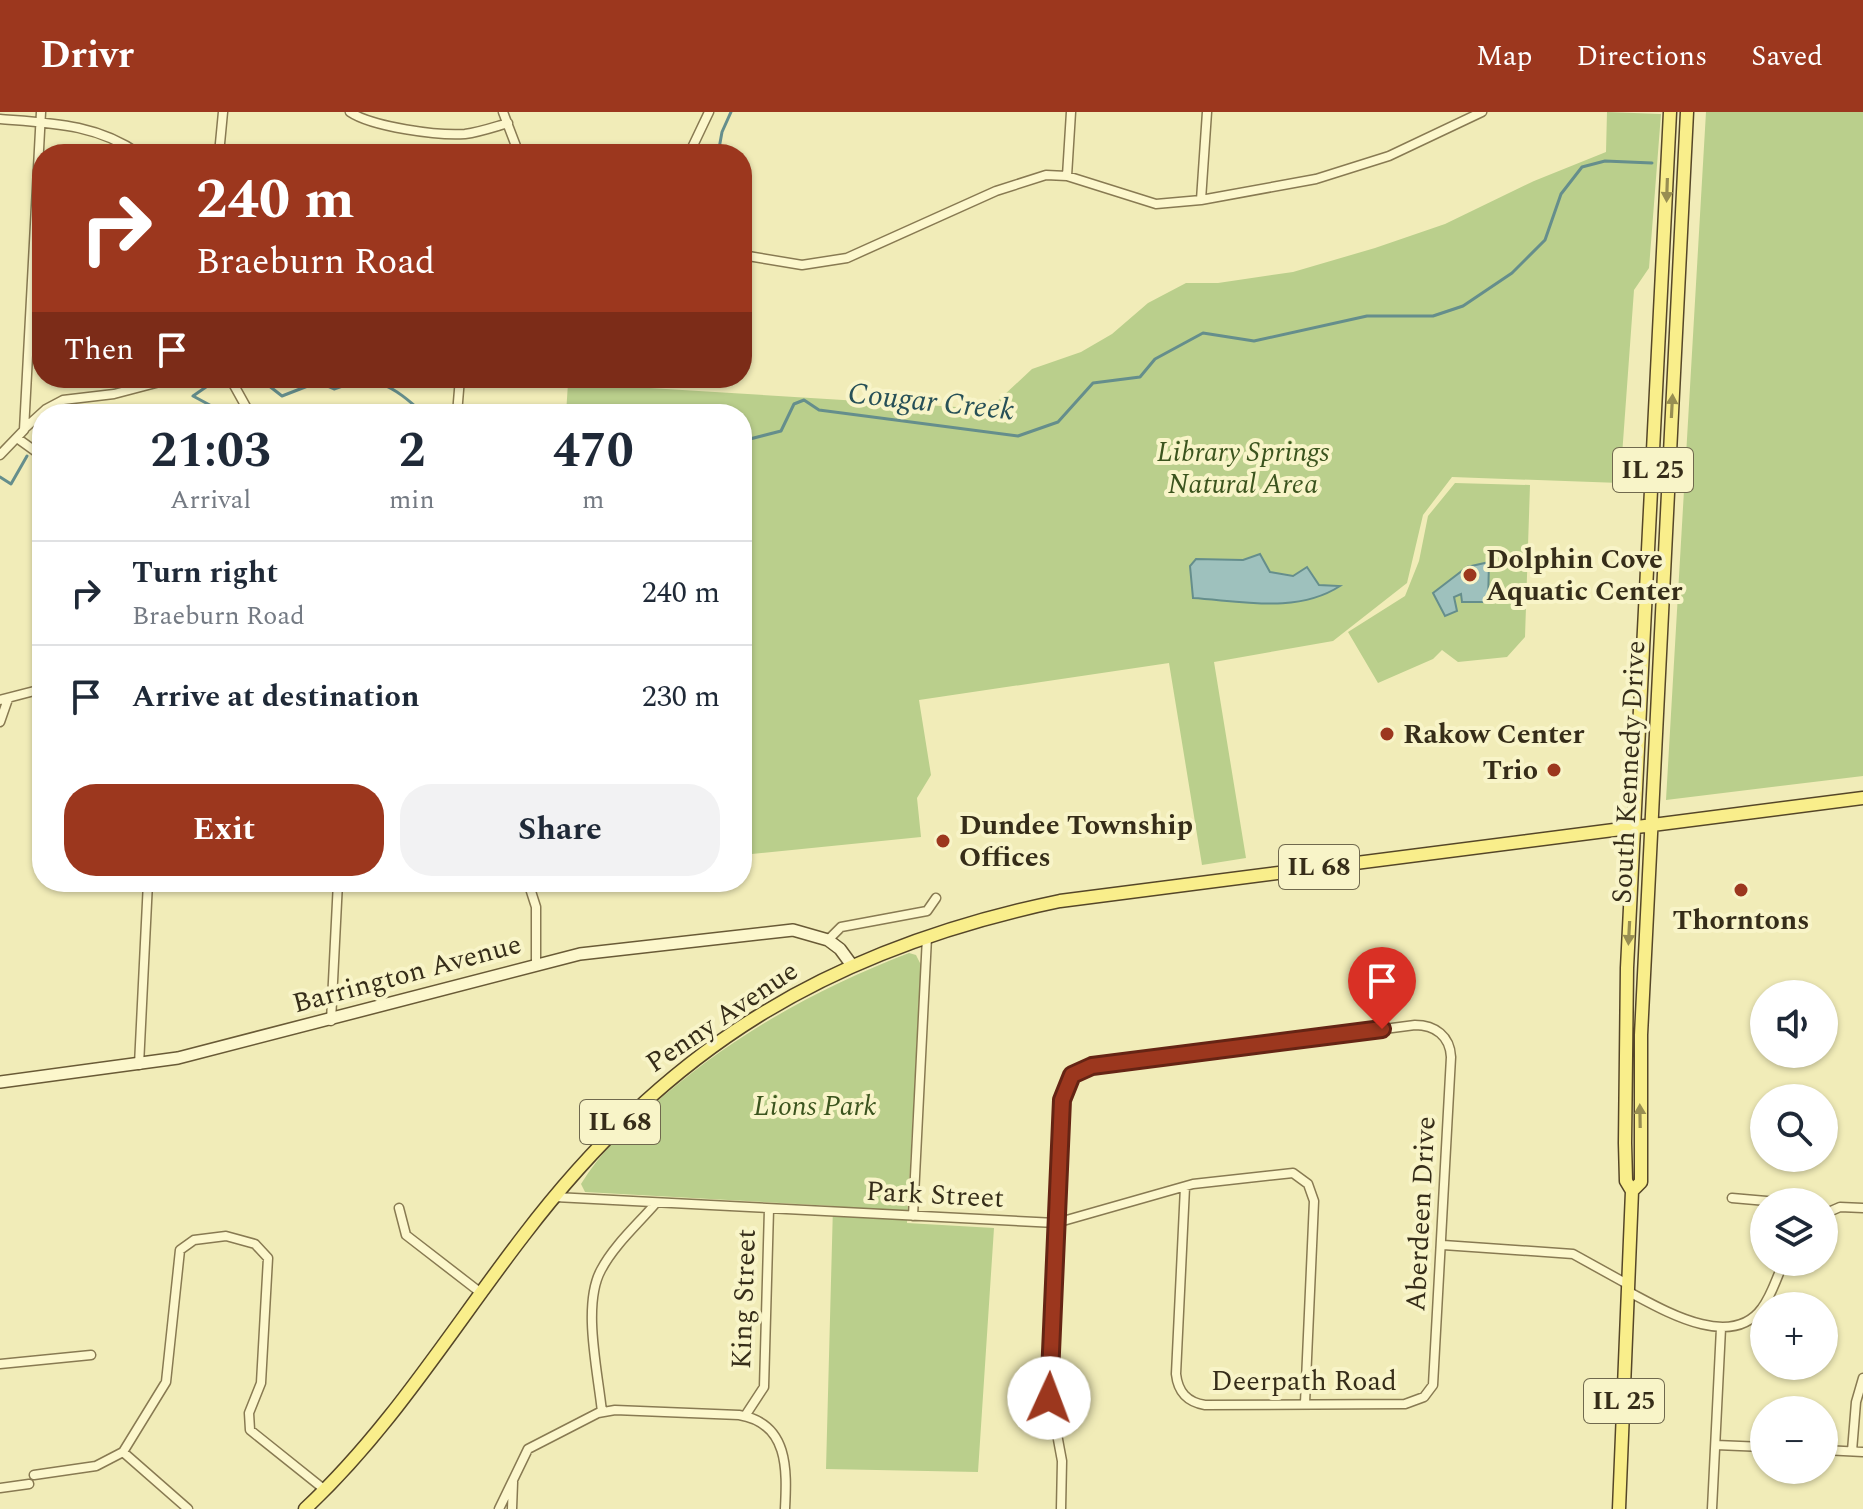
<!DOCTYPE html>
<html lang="en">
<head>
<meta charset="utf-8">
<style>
  :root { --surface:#fff; --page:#f2f2f3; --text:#1f2937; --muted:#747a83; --line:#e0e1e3; --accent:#9c371e }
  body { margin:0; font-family:Spectral,serif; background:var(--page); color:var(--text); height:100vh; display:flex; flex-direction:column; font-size:30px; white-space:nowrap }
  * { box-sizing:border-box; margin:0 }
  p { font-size:26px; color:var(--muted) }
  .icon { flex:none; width:44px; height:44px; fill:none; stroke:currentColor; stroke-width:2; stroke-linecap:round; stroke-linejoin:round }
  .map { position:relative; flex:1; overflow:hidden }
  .side { position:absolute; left:32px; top:292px; width:720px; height:488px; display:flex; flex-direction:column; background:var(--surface); border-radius:32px; box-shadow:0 2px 6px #0004 }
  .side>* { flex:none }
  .top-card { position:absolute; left:32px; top:32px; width:720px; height:244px; border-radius:32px; box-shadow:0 2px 6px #0004; background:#9c371e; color:#fff; overflow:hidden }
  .controls { position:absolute; left:1750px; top:868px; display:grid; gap:16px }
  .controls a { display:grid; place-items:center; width:88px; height:88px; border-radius:50%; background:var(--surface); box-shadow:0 2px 6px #0004; font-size:40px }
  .pin { position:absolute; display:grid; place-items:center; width:68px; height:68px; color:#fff; margin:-82px -34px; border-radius:50% 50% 50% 0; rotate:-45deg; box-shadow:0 0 8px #0007 }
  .pin .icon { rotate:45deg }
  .me { position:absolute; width:88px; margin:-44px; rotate:2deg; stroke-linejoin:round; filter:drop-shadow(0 0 6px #0008) }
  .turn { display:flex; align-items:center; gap:28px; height:168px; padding:0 32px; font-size:36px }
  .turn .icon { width:104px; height:104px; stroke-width:2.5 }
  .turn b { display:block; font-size:56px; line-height:68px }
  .then { display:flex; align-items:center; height:76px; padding:0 32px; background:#0003; gap:16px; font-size:30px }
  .eta { display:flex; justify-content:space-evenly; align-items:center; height:136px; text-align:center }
  .eta b { font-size:48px; font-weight:700; line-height:56px }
  .cta { display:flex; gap:16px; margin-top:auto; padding:16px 32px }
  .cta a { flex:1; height:92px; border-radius:32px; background:var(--accent); color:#fff; font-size:32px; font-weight:700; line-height:92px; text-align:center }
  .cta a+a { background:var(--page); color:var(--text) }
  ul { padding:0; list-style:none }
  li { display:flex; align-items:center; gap:24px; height:104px; padding:0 32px; border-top:2px solid var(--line) }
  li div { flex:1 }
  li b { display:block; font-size:30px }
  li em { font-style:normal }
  header { display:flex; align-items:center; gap:48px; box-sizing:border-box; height:112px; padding:0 40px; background:var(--accent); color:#fff }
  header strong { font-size:38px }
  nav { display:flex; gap:44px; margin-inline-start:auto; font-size:28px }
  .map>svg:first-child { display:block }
  .green { fill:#bacf8c }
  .water { fill:#9ec1bd; stroke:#658e8c; stroke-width:2 }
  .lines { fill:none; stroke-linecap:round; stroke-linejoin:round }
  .stream { stroke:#658e8c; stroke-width:3 }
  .street-casing { stroke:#887a52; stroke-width:11 }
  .secondary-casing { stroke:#695a36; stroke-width:14 }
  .primary-casing { stroke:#554628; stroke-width:15 }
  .street { stroke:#fcf7cc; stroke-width:8 }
  .secondary { stroke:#fcf7cc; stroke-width:11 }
  .primary { stroke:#f9ee8b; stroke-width:12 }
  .oneway { fill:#988e52 }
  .route-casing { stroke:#652414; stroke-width:20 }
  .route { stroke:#9c371e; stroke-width:14 }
  .poi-dot { fill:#9c371e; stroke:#f8f4c8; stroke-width:3 }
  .labels { text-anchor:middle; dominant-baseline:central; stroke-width:8; stroke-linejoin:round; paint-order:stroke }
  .shield { fill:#f8f4c8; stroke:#70694e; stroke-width:2 }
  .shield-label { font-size:26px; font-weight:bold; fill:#362d19 }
  .park-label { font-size:28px; font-style:italic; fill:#3b541e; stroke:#f8f4c8 }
  .poi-label { font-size:28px; font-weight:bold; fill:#362d19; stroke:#f8f4c8; text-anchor:start }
  .street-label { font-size:28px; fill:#362d19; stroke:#f8f4c8 }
  .water-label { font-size:30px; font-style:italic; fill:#275057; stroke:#f8f4c8 }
</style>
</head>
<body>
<header>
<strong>Drivr</strong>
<nav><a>Map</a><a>Directions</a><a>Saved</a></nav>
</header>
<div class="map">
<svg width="1863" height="1397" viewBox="0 0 1863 1397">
  <rect width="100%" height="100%" fill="#f1ecb8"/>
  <path class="green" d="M1607,0L1661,2L1649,156L1634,178L1620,371L1452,365L1423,403L1407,471L1333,529L1214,550L1246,746L1202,753L1169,551L919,588L931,663L917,686L921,725L742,743V302H566L568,271L989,297L1032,257L1081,240L1112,222L1148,191L1186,171H1218L1293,160L1375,136L1445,112L1534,69L1606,40Z
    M1706,0H1863V664L1666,688Z
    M1455,371L1530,373L1525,525L1507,545L1458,550L1442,538L1433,547L1378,571L1348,520L1405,484L1419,449L1428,404Z
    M909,841L916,843L921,853L907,1111L994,1116L978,1360L826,1357L833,1094L585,1080L581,1072C600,1041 624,1019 651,995C728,926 813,878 909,841Z"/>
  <path class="water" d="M1260,442L1270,460L1293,464L1307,455L1319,473L1340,474C1297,502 1241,489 1193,486L1190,454L1196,447L1243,448Z
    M1489,450L1488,490H1462L1461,482L1454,485L1457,499L1445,504L1433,481L1467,455Z"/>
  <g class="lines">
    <path class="stream" d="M718,42L722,20L731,0
      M259,266L282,284L318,270L334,277C375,261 392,273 424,302
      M218,302L219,298L193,284L219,266
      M660,302L672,298L674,302
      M742,329L781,319L794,292L804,288L819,298L1018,324L1058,310L1093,271L1140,265L1155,247L1203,221L1254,229L1367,204H1433L1463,194L1512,161L1545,128L1561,82L1582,55L1605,49L1652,51
      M36,331L42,328
      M0,365L11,372L27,344"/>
    <g class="street-casing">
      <path id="street" d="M350,0C372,15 439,24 465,22C480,20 494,15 508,11
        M503,0L519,42
        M0,7C50,11 97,12 139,42
        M219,42L223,0
        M689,42L709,0
        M1067,64L1071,0
        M1201,88L1207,0
        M742,143L802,153L847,146L996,79L1046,63L1067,64L1156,92L1201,88L1316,67L1389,44L1482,0
        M230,266L250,302
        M457,302L460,266
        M24,317L46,297L63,288L114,282L175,266
        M17,326L42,344
        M0,343L24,318L41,0
        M0,588L42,577
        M0,610L8,587
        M528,770L536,795V851
        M828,828L841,815L927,799L936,786
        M331,909L338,770
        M139,953L148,770
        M555,1085L1056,1111L1193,1072L1293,1061L1308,1072L1314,1089L1305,1291
        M1732,1086L1778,1090
        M399,1096L406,1123L481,1181
        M1824,1102L1840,1095L1863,1096
        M913,1104L927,825
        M1443,1133L1573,1142L1629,1173
        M1629,1180C1663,1198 1731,1239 1762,1196C1772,1183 1777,1164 1784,1150
        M0,1252L91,1243
        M602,1300C598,1260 582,1193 601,1158C614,1133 638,1112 656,1091
        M745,1304L764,1275L769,1097
        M1716,1333L1764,1335
        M1824,1338L1863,1340
        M1852,1339L1856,1290L1863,1266
        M123,1340L188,1397
        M34,1363L96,1354L123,1340L166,1270L180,1138L194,1128L226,1124L255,1132L268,1146L261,1271L249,1301L250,1318L325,1378
        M0,1376L29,1372
        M499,1397L528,1337L598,1301L615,1298L739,1303C789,1311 787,1358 785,1397
        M512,1397L513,1370
        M1061,1397L1062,1349L1049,1279L1062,988L1068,967L1085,956L1415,913C1435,913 1450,924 1451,945L1433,1273L1424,1285L1405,1292L1205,1293C1187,1290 1178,1280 1176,1262L1185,1075
        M1712,1397L1721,1216"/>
    </g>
    <g class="secondary-casing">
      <path id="secondary" d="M0,970L178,946L580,842L793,818L828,828L840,837L851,852"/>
    </g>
    <g class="primary-casing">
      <path id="primary" d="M1632,1079L1641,1070V923L1687,0
        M305,1397C391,1317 453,1215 524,1123C667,935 829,837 1060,789L1863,686
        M1619,1397L1632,1079L1626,1069L1625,1031L1627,856L1670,0"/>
    </g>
    <use href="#street" class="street"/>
    <use href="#secondary" class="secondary"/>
    <use href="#primary" class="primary"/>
  </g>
  <defs><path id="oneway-solid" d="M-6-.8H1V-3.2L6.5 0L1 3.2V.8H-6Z" transform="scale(2)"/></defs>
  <g class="oneway">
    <use href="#oneway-solid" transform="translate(1667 78) rotate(92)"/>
    <use href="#oneway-solid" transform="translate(1672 294) rotate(-87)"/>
    <use href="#oneway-solid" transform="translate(1629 821) rotate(93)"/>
    <use href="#oneway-solid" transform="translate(1640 1004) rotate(-91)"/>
  </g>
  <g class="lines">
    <g class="route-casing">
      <path id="route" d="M1049,1286L1062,988L1072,963L1092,954L1382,917"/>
    </g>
    <use href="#route" class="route"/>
  </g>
  <g class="poi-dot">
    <circle cx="1470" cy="463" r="8"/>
    <circle cx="1387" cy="622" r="8"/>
    <circle cx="1554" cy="658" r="8"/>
    <circle cx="943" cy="729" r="8"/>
    <circle cx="1741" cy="778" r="8"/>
  </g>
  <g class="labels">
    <g class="shield">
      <rect x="1613" y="336" width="80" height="44" rx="6"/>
      <rect x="1279" y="733" width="80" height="44" rx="6"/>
      <rect x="580" y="988" width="80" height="44" rx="6"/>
      <rect x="1584" y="1267" width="80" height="44" rx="6"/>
    </g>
    <g class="shield-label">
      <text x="1653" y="358">IL 25</text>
      <text x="1319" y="755">IL 68</text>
      <text x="620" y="1010">IL 68</text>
      <text x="1624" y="1289">IL 25</text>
    </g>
    <g class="park-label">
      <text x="1243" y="340">Library Springs<tspan x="1243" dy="32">Natural Area</tspan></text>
      <text x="815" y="994">Lions Park</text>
    </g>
    <g class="poi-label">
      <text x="1486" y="447">Dolphin Cove<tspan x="1486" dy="32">Aquatic Center</tspan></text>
      <text x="1403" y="622">Rakow Center</text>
      <text x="1538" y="658" text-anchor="end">Trio</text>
      <text x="959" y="713">Dundee Township<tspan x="959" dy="32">Offices</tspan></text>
      <text x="1741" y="808" text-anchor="middle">Thorntons</text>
    </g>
    <g class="street-label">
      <text transform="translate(1629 660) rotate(-87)">South Kennedy Drive</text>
      <text transform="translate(407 862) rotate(-15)">Barrington Avenue</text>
      <text transform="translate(722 905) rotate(-34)">Penny Avenue</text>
      <text transform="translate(935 1083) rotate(3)">Park Street</text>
      <text transform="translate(1421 1102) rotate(-87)">Aberdeen Drive</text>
      <text transform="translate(744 1187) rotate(-88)">King Street</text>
      <text x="1304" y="1269">Deerpath Road</text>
    </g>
    <g class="water-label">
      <text transform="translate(931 290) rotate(6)">Cougar Creek</text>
    </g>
  </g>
</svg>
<div class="controls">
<a><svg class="icon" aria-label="sound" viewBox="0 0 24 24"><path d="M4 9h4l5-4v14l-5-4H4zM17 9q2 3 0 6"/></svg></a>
<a><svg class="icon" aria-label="search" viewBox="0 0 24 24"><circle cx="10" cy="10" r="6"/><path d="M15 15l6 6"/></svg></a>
<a><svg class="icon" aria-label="layers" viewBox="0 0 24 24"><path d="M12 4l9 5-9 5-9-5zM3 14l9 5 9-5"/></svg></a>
<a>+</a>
<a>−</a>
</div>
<div class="pin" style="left:1382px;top:917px;background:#d93025"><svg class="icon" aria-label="arrive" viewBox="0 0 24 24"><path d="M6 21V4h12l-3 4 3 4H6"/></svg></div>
<svg class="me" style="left:1049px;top:1286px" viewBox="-20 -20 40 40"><circle r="19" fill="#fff"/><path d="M0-13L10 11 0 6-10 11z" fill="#9c371e"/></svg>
<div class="top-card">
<div class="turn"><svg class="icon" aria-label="right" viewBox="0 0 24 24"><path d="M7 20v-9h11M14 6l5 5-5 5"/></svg><div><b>240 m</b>Braeburn Road</div></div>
<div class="then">Then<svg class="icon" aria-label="arrive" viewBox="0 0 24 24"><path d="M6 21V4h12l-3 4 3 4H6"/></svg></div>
</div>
<section class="side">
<div class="eta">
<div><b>21:03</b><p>Arrival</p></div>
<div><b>2</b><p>min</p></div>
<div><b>470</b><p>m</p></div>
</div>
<ul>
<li><svg class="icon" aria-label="right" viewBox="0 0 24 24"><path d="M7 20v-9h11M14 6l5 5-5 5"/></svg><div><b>Turn right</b><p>Braeburn Road</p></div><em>240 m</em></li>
<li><svg class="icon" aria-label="arrive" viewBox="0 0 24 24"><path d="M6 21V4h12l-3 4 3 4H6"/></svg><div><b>Arrive at destination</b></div><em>230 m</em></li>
</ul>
<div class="cta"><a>Exit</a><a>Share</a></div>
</section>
</div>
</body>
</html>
